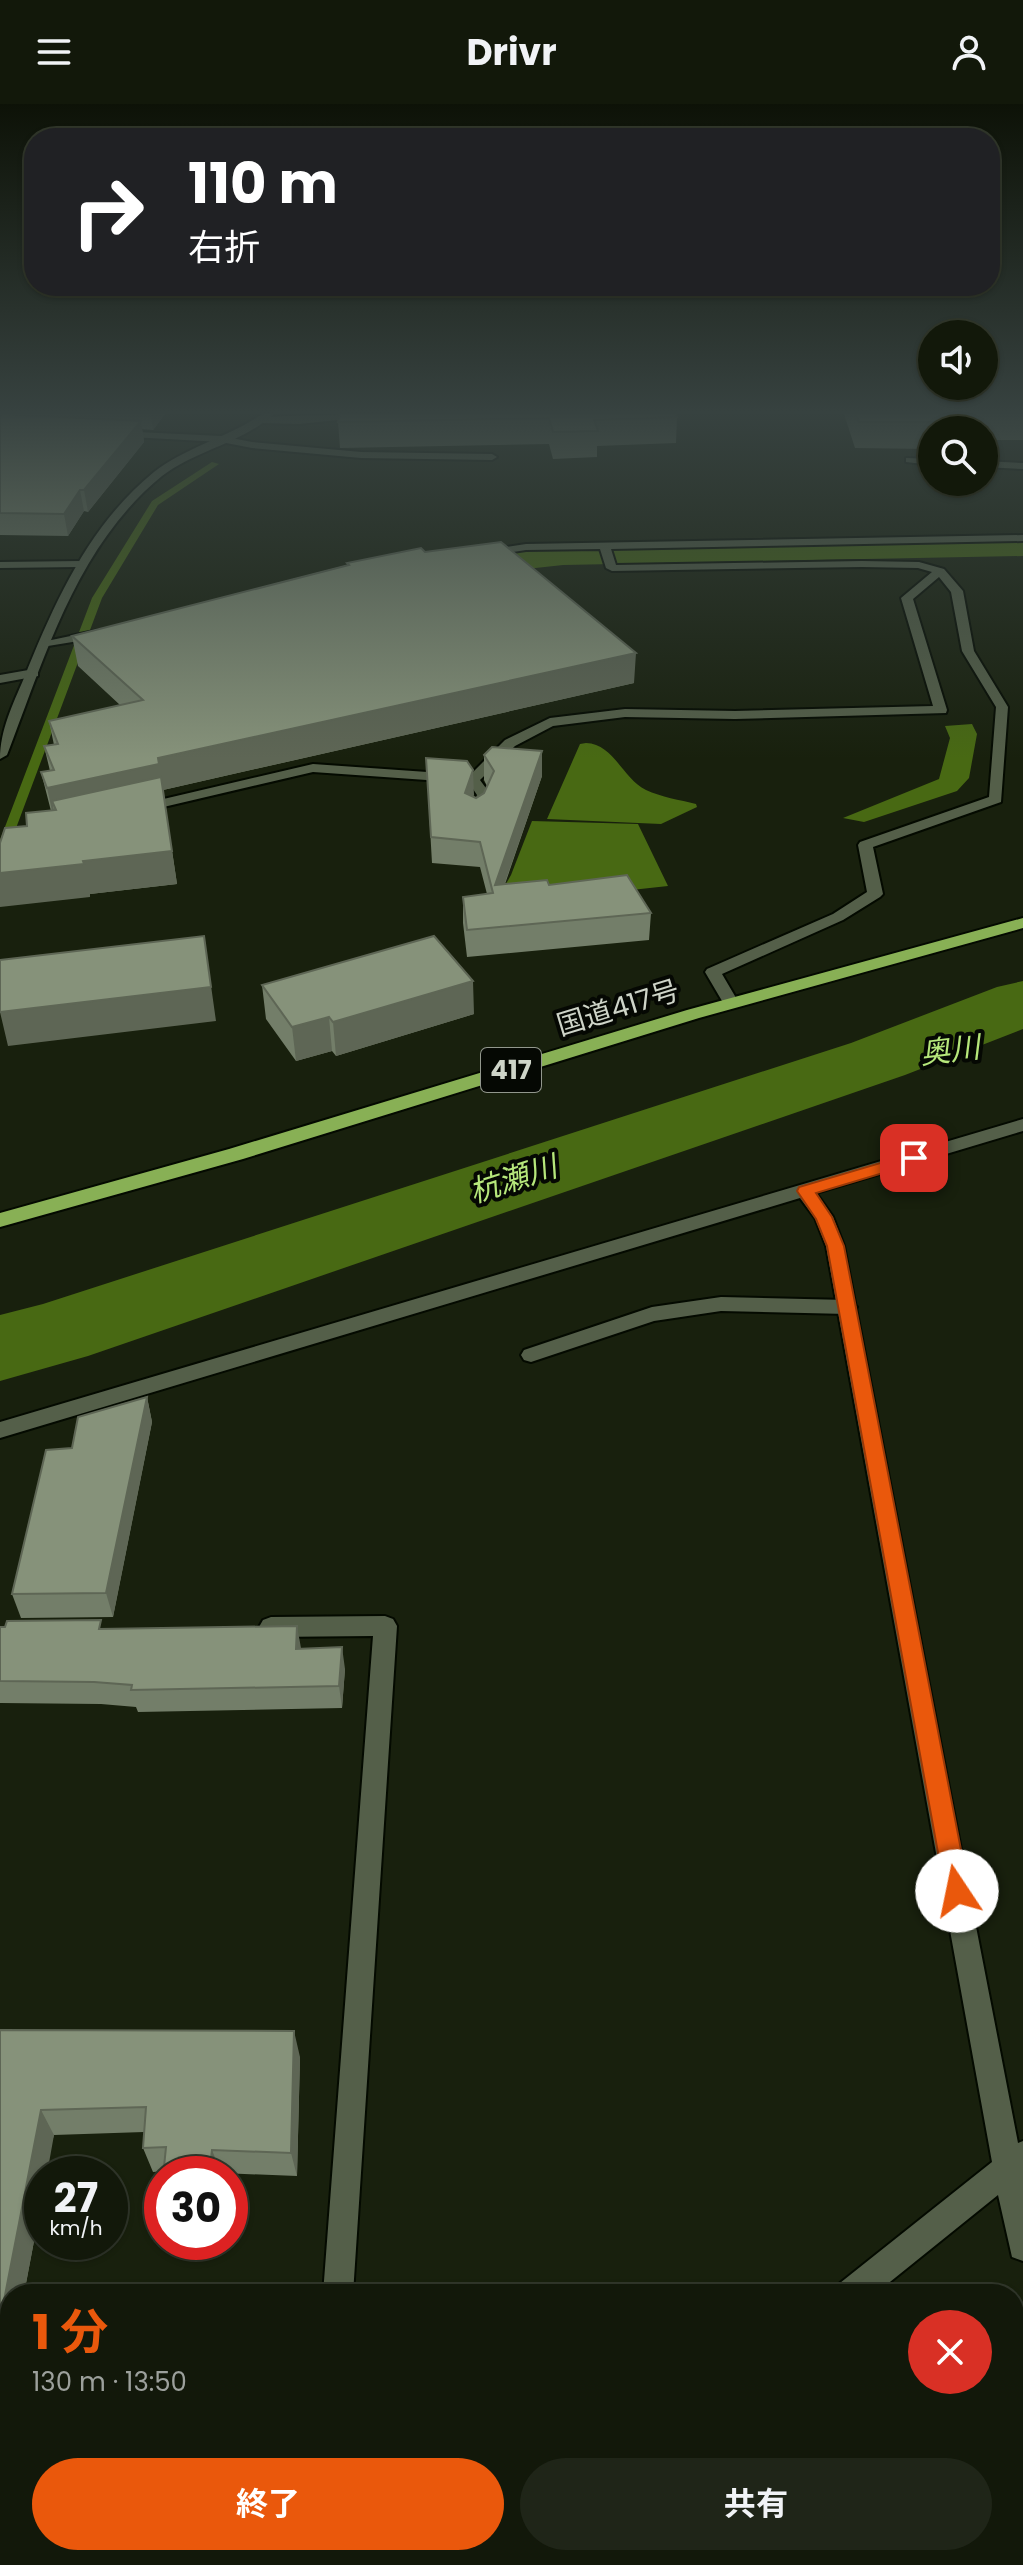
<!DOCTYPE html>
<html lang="ja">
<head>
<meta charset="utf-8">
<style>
  :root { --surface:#12180a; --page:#1f2518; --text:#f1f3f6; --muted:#9ca09c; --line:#31372b; --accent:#ea580c }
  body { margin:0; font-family:Poppins,"Noto Sans JP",sans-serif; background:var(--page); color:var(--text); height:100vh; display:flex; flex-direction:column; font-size:30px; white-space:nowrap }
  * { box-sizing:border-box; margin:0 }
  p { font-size:26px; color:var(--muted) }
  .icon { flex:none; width:44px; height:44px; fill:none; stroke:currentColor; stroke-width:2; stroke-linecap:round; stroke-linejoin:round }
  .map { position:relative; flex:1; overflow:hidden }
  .panel { position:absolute; left:0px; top:2180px; width:1024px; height:282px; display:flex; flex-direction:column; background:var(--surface); border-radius:32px 32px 0 0; box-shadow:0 2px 6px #0004,0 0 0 2px var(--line) }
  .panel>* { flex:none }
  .top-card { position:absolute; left:24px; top:24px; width:976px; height:168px; border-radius:32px; box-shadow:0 2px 6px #0004,0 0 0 2px var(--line); background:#202124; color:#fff; overflow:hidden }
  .controls { position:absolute; left:918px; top:216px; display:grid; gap:16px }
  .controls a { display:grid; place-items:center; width:80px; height:80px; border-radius:50%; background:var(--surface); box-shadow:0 2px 6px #0004,0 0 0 2px var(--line); font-size:40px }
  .speed { position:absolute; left:24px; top:2052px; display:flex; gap:16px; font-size:40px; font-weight:700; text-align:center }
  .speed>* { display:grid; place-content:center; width:104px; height:104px; border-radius:50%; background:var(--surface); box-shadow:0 2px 6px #0004,0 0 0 2px var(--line); line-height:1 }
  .speed small { font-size:20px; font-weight:400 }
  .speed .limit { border:12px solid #d22; background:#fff; color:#111 }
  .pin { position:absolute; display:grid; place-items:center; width:68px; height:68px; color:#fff; margin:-34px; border-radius:16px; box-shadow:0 4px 12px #0006 }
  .me { position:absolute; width:88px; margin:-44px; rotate:349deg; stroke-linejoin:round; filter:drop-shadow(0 0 6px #0008) }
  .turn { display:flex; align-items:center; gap:28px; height:168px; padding:0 32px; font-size:36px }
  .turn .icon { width:104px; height:104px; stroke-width:2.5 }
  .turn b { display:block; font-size:56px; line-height:68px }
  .round { display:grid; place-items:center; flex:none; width:84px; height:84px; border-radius:42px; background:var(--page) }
  .summary { display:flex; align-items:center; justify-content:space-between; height:136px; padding:0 32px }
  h1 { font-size:48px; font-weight:700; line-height:60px; color:var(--accent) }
  .cta { display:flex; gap:16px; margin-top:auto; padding:16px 32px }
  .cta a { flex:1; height:92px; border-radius:48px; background:var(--accent); color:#fff; font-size:32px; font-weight:700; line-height:92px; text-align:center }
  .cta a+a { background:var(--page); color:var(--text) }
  header { display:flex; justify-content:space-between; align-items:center; height:104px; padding:0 32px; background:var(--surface); font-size:36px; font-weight:700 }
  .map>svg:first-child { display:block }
  .water { fill:#486913 }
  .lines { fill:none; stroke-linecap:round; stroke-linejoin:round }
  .stream { fill:#486913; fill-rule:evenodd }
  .canal { fill:#486913; fill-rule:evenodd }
  .river { fill:#486913; fill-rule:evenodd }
  .service-casing { stroke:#040a00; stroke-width:4 }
  .minor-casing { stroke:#040a00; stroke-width:4 }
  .tertiary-casing { stroke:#040a00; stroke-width:4 }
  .trunk-casing { stroke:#040a00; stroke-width:4 }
  .service { fill:#545f49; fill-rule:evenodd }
  .minor { fill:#545f49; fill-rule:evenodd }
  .tertiary { fill:#545f49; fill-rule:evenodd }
  .trunk { fill:#88b055; fill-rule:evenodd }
  .wall { fill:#737e69 }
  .shaded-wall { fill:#5e6655 }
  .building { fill:#86927a; stroke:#5e6655; stroke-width:2 }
  .route { fill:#ea580c; stroke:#983908; stroke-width:2 }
  .labels { text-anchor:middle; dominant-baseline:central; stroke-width:8; stroke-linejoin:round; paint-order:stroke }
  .shield { fill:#050803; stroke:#92978d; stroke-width:2 }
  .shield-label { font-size:26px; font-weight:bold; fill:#ced4c8 }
  .street-label { font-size:28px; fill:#ced4c8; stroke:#050803 }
  .water-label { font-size:30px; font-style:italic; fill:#b6e77b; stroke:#050803 }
</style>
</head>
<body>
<header><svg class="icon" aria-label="menu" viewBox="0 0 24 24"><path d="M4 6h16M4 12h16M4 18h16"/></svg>Drivr<svg class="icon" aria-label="person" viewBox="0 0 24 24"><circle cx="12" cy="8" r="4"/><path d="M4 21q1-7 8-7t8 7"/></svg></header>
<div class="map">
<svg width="1023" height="2461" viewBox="0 0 1023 2461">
  <rect width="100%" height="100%" fill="#18200d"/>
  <path class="water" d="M972,620L977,630L969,674L957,687L864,718L843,714L939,675L950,634L945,622Z
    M586,639C614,640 622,674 646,686C661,693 680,696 696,700L697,703L661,720L547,715L580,640Z
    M532,717L638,720L668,782L494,801L511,771Z"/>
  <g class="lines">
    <path class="stream" d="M212,358L219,360L158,401L102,494L6,751L0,754V736L92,494L152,397Z"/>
    <path class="canal" d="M1023,434V452L563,461L451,473L441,470L436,464L441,458L451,455L563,443Z"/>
    <path class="river" d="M1023,877V925L905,971L88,1252L0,1277V1211L43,1200L851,939L997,883Z"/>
    <g class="service-casing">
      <path id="service" d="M1023,431V437L611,445L616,461L862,457L919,458L944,465L963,487L974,547L1008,603L1001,698L873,743L883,790L880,793L843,816L722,870L739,899L737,902H725L705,868L707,865L833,810L867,788L858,741L860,738L989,693L996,603L962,547L951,488L939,473L913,495L947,606L946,609L735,615L625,613L553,622L515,642L480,676L491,691L482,713L475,717L468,713L477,691L469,679L313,668L138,709L131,705L138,701L313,660L470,671L505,636L550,614L625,605L735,607L933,602L901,494L932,468L918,464L862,463L612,467L606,464L600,445L526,446L486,452L480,449L482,447L526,440Z
        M99,526L105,530L103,533L48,542L42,538Z
        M721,1193L847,1196L857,1203L847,1210L721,1207L654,1217L531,1258L524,1256L521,1251L524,1246L652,1203Z"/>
    </g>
    <g class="minor-casing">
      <path id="minor" d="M351,310H395L299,320L261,319L256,316L261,313Z
        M116,327L221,332L252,338L361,348L492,350L497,353L492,356L361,354L252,344L221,338L113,332Z
        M906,354L932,355V361L906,358Z
        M984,357L1023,359V365L984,363Z
        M0,458L80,457L86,460L80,463L0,464Z
        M34,565L38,566V572L0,579V571Z
        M1023,1015V1027L816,1089L833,1113L844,1142L1018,2039L1023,2037V2157L1012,2153L998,2091L875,2190H836L840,2179L992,2058L826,1142L815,1114L800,1094L0,1334V1318Z
        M499,2452H540L536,2461H495Z"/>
    </g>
    <g class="tertiary-casing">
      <path id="tertiary" d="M262,310H274C242,339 196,346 162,372C77,441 45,553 7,651L0,655C0,626 13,600 24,574C55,497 89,421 154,368C186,343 229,333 262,310Z
        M385,1512L393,1515L397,1522L353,2190H323L373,1532L271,1533L263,1530L259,1523L263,1516L271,1513Z
        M303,2452H337L336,2461H302Z"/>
    </g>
    <g class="trunk-casing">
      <path id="trunk" d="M1023,814V824L699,914L243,1055L0,1123V1109L229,1045L687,906Z"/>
    </g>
    <use href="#service" class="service"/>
    <use href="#minor" class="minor"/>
    <use href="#tertiary" class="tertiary"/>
    <use href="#trunk" class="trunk"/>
  </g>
  <path class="wall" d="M0,310H165L153,326L142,325L144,338L88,408L84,407L68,432L0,431Z
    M340,310L677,313L676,339L597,342V353L553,355L549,340L340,344L338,318Z
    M844,310H1023V336H984V326H932V345L855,344Z
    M425,448L634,579L163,686L177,780L90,790V793L27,722L51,707L41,668L50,667L44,642L54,641L49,617L120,601L78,562L72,532L347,461V459Z
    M484,651L542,672L505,780L549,781L651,809L649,836L467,853L463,819V793L487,790L480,763L432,759L426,654L473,666V693L476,694L484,689L487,682L484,676Z
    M262,881L474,910L336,952L332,947L296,957L266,915Z
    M147,1293L152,1318L113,1513L21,1514L12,1490L72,1344Z
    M0,1523L104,1525L301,1545L345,1565L342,1604L138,1608L136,1603L101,1600L0,1599Z
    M0,1926L300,1953L297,2072L221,2069L167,2070L166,2067L153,2068L143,2044L144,2028L54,2031L42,2070V2095L24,2190H10V2250H0Z"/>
  <path class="shaded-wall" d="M151,310H165L153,326Z
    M141,317L144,338L88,408L84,386Z
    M80,386L84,407L68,432L64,410Z
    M636,549L634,579L163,686L158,654Z
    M542,647V672L495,807V781Z
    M159,660L177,780L90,790V793L0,803V769L84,760L83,757L172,747L164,692L58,715L52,697L56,716H54L47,684Z
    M473,666L474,691L465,714V689Z
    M204,832L216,917L8,942L0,908Z
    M473,877L474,910L336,952L333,918Z
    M329,913L332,947L296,957L292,923Z
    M147,1293L152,1318L113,1513L106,1489Z
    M297,1522L301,1544L296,1545Z
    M342,1543L345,1565L342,1604L339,1582Z
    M294,1927L300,1953L297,2072L291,2049Z
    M41,2006L54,2031L47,2070H42V2095L24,2190H10V2247L0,2235V2217Z
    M212,2046L221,2069V2070H213L210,2062Z"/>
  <path class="building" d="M0,310L141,317L84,386H80L64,410L0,409Z
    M340,310H675L677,313L594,316L598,327L553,328L549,314L338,318Z
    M856,310H992L948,311L951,318H859Z
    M501,438L636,549L158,654L159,660L47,684L41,668L54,666L44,642L58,640L49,617L143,596L72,532L349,461L347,459L421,444L425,448Z
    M492,643L542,647L495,781L547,776L549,781L627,771L651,809L467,826L463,793L493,789L480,738L431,733L426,654L467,657L473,666L465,689L476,694L484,689L494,667L484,651Z
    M161,673L172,747L83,757L84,760L0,769V739L5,724L27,722L26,709L56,706L52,697Z
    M204,832L211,883L0,908V856Z
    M434,832L473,877L333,918L329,913L292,923L262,881Z
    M147,1293L106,1489L12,1490L46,1346L72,1344L78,1313Z
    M101,1516L99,1525L297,1522L296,1545L342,1543L339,1582L131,1586L132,1581L94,1578L0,1577V1523H5L7,1517Z
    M0,1926L294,1927L291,2049L212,2046L210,2062L164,2063L166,2043L143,2044L146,2003L41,2006L0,2217Z"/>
  <linearGradient id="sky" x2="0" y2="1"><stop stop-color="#0d1207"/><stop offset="0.47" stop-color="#374240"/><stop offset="1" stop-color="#374240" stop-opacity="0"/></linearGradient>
  <rect width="1023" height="655" fill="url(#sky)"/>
  <path class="route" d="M914,1049L922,1054L920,1058L816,1089L832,1113L844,1142L969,1787L965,1795L957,1798L949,1795L945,1787L827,1142L816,1115L797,1087L799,1083Z"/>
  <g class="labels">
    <rect class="shield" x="481" y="944" width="60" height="44" rx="6"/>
    <g class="shield-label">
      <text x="511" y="966">417</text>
    </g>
    <g class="street-label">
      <text transform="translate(618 904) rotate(-17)">国道417号</text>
    </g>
    <g class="water-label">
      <text transform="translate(950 946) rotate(-7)">奥川</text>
      <text transform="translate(513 1075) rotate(-18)">杭瀬川</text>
    </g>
  </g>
</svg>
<div class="controls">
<a><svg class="icon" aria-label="sound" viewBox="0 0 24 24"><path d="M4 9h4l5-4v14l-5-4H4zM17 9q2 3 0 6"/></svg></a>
<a><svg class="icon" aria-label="search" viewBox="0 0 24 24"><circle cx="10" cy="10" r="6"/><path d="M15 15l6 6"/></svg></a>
</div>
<div class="speed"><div>27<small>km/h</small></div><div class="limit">30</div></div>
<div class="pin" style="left:914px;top:1054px;background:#d93025"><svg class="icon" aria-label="arrive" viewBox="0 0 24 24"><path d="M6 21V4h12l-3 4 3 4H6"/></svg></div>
<svg class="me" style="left:957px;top:1787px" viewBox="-20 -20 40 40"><circle r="19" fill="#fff"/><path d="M0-13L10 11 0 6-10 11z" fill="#ea580c"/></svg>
<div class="top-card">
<div class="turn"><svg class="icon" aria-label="right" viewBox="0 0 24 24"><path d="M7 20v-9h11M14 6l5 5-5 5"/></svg><div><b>110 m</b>右折</div></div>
</div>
<section class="panel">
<div class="summary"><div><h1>1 分</h1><p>130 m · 13:50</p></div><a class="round" style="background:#d93025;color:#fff"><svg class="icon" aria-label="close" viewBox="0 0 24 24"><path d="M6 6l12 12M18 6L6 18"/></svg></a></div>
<div class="cta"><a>終了</a><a>共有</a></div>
</section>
</div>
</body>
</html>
